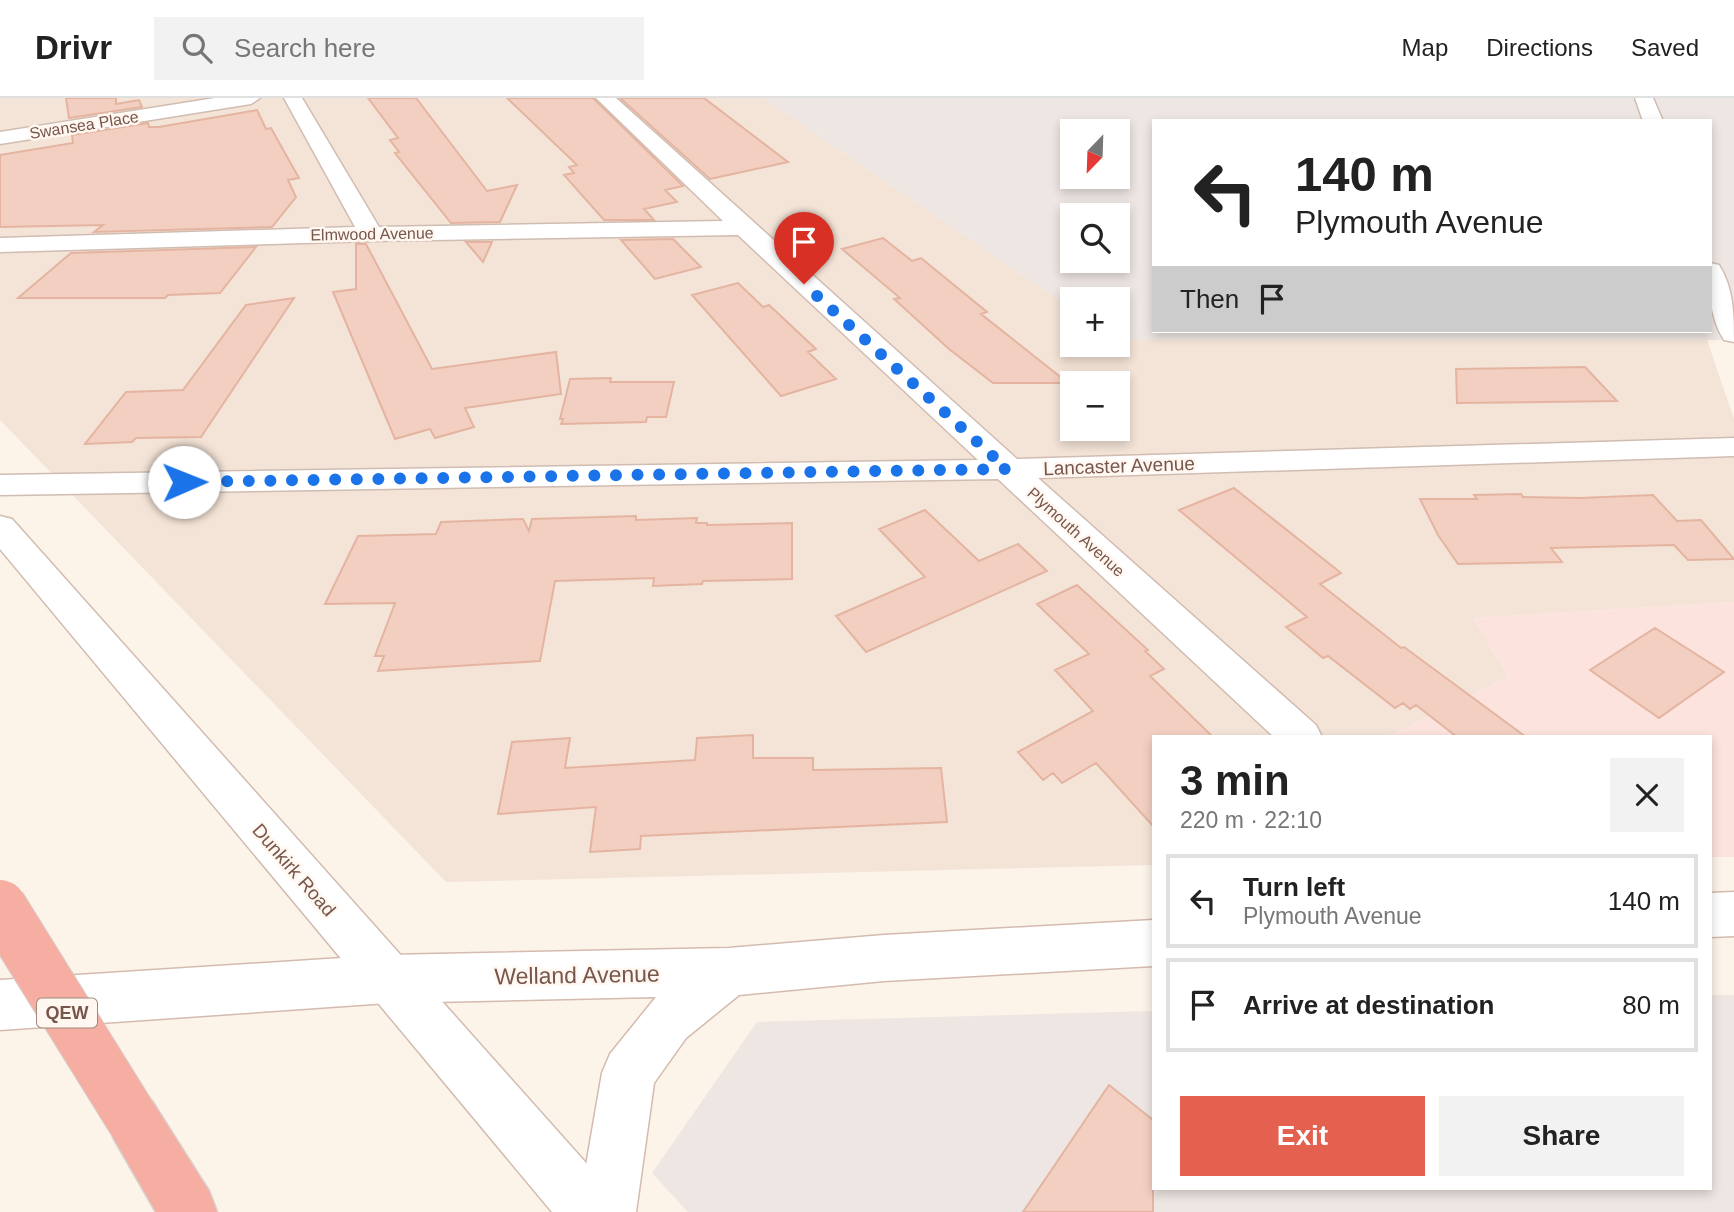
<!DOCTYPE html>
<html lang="en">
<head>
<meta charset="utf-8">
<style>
  :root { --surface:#fff; --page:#f2f2f2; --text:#222; --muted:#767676; --line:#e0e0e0; --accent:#e46150 }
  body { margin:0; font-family:Arial,sans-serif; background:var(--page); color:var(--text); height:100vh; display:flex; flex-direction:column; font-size:26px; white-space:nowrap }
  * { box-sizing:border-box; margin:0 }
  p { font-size:23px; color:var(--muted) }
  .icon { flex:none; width:38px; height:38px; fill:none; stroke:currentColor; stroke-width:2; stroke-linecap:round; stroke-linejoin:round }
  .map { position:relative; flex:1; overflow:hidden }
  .sheet { position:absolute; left:1152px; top:637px; width:560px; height:455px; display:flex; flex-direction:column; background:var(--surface); border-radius:0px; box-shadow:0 4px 10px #0003 }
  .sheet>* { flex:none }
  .hud { position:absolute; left:1152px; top:21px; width:560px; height:214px; border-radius:0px; box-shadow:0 4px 10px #0003; background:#fff; color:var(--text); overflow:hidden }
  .needle { width:46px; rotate:203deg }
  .buttons { position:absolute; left:1060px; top:21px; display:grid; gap:14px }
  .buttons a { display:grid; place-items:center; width:70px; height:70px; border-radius:0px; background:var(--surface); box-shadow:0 4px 10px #0003; font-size:35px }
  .pin { position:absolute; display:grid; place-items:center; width:60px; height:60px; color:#fff; margin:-72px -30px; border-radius:50% 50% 50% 0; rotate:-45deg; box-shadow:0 0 7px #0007 }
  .pin .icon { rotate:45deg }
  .me { position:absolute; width:77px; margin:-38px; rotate:89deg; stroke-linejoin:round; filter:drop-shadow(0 0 5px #0008) }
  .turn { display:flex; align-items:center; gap:24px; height:147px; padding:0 28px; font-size:32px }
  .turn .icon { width:91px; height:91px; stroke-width:2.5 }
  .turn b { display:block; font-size:49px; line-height:60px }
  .then { display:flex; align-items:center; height:66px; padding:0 28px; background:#0003; gap:14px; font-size:26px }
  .round { display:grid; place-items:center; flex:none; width:74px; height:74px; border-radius:0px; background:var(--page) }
  .headline { display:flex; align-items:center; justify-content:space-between; height:119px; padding:0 28px }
  h1 { font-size:42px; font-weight:700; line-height:52px }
  .primary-button { display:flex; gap:14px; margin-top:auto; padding:14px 28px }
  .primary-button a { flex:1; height:80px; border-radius:0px; background:var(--accent); color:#fff; font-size:28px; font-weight:700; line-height:80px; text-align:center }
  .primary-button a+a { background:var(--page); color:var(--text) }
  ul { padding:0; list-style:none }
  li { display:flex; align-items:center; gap:21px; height:94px; margin:0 14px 10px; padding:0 14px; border:4px solid var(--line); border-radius:0px }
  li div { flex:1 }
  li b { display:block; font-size:26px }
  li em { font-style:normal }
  header { display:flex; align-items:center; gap:42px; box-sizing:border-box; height:98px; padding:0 35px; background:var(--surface); border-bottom:2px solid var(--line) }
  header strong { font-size:33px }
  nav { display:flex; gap:38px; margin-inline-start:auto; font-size:24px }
  .search { width:490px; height:63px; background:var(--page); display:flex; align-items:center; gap:18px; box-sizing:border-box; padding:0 24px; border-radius:0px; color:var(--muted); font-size:26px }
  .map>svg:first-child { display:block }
  .residential { fill:#f4e4d7; fill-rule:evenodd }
  .commercial { fill:#fce3dd }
  .industrial { fill:#eee6e2; fill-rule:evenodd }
  .building { fill:#f2cfc1; stroke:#e4b4a1; stroke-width:2 }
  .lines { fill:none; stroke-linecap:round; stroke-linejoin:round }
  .minor-casing { stroke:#d1bcb1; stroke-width:3 }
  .tertiary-casing { stroke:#d1bcb1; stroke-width:3 }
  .secondary-casing { stroke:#d4bbae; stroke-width:3 }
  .motorway-casing { stroke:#d9d0cd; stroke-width:3 }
  .minor { fill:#fff; fill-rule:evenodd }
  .tertiary { fill:#fff; fill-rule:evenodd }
  .secondary { fill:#fff; fill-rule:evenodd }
  .motorway { fill:#f5aea1; fill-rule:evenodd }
  .motorway-bridge-casing { stroke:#d9d0cd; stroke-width:54; stroke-linecap:butt }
  .motorway-bridge { stroke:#f5aea1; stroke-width:52 }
  .route { stroke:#1a73e8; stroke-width:12; stroke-dasharray:0 21.6 }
  .labels { text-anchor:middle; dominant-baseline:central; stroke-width:5; stroke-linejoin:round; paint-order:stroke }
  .far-street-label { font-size:16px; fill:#77574c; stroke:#fff7f0 }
  .shield { fill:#fff7f0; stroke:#a0877d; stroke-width:2 }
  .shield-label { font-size:18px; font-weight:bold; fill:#77574c }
  .street-label { font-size:19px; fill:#77574c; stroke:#fff7f0 }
  .near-street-label { font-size:23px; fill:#77574c; stroke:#fff7f0 }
</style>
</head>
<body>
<header>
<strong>Drivr</strong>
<div class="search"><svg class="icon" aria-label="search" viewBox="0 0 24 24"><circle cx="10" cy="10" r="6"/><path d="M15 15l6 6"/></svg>Search here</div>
<nav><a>Map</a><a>Directions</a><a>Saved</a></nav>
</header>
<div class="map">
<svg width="1734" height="1114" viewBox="0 0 1734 1114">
  <rect width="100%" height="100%" fill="#fcf3e9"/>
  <path class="residential" d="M0,0H763L1073,212V247H1118V242H1707L1734,321V504L1473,520L1508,579L1387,639H1153V767L446,784L0,322ZM1073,285H1118V331H1073Z"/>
  <path class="commercial" d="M1734,504V759H1710V639H1387L1508,579L1473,520Z"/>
  <path class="industrial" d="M763,0H1734V242H1118V201H1073V212ZM1153,23H1710V233H1153ZM1073,33H1118V79H1073ZM1073,117H1118V163H1073Z
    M1710,897H1734V1114H688L652,1075L757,924L1153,913V1090H1710Z"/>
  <path class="building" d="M66,0H116V6L139,2L142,9L69,20Z
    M368,0H416L487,93L517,87L500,124L451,125L395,55L399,54L390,42L398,40Z
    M507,0H593L683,88L665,92L677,104L644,111L654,122H604L564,77L574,75L569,69L577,67Z
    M620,0H704L788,64L710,81Z
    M257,12L266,31L271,30L299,80L288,82L296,99L272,129L94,134L103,127L0,129V57L73,45L72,37L148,25L149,29H159Z
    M883,140L912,163L921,160L987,214L981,216L1068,285H993L949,251L894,201L900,200L842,151Z
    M673,141L701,169L655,181L621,142Z
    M466,144H492L483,164Z
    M356,146H366L432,271L556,254L561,296L465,310L474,329L435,340L430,331L395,341L333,194L356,191Z
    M256,149L220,195L168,197L165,200H18L71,155Z
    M738,185L763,209L769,207L816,251L808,254L836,281L781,298L692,197Z
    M294,200L201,339L136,340L132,344L85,346L126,294L183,292L246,207Z
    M1585,269L1617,303L1457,305L1456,271Z
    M611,280L610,284H674L666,319H647L646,324L561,326L563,321H560L570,281Z
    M1234,390L1341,475L1320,486L1401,550L1404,549L1526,639H1457L1416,607L1410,611L1403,605L1395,610L1328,558L1323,560L1286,529L1307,519L1179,412Z
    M1521,396L1523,399L1580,400L1653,397L1677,423L1701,422L1734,461L1688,462L1674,447L1551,450L1562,464L1458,466L1438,437L1420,401H1477L1474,397Z
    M925,412L979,463L1018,446L1047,473L866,554L836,518L925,479L879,431Z
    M636,418V422L697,420L696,425H707V427L792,425V481L703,483L702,486L653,488L654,480L555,483L540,563L378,573L384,558H375L395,505L325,506L358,438L436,436L441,424L523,421L529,433L532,421Z
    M1077,487L1148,552L1145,553L1164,571L1150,578L1213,639H1153V728L1096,665L1062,685L1053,675L1043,682L1018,654L1093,613L1055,572L1089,556L1037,506Z
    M1655,530L1724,574L1659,620L1590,572Z
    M753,637V660H813V672L941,670L947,724L641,738L640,751L590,754L596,709L498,716L512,644L570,640L565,670L695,662L697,640Z
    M1109,987L1153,1022V1114H1023Z"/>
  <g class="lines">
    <g class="minor-casing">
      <path id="minor" d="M215,0H260L251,6L0,46V34Z
        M284,0H302L379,129L723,123L596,0H616L1017,361L1734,340V358L1038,380L1316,627L1322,639H1274L998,381L0,397V377L978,362L738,137L371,143L0,154V140L355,129Z
        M1635,0H1653L1663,23H1643Z
        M1710,165L1719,167C1734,191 1734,217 1734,244L1724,242C1709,219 1709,191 1710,165Z"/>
    </g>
    <g class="tertiary-casing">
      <path id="tertiary" d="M0,418L12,421L611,1093L619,1114H552L0,451Z"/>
    </g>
    <g class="secondary-casing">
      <path id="secondary" d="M1734,794V838L1710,839V795Z
        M1153,822V868L884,883L739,897L686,940L654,985L636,1114H578L602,975L610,956L656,899L388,905L0,932V882L388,857L729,850L884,837Z"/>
    </g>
    <g class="motorway-casing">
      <path id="motorway" d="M133,995L152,1003L209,1093L217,1114H156L114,1041L106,1022L114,1003Z"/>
    </g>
    <use href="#minor" class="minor"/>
    <use href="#tertiary" class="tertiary"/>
    <use href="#secondary" class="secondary"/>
    <use href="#motorway" class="motorway"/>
    <g class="motorway-bridge-casing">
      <path id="motorway-bridge" d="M0,808L133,1022"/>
    </g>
    <use href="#motorway-bridge" class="motorway-bridge"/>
  </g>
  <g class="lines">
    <path class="route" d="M184,384L1007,371L804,186"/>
  </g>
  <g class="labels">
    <g class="far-street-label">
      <text transform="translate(84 27) rotate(-9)">Swansea Place</text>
      <text transform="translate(372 136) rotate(-1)">Elmwood Avenue</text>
      <text transform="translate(1076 434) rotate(42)">Plymouth Avenue</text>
    </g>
    <rect class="shield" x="37" y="900.5" width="60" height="29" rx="5"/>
    <g class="shield-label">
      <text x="67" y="915">QEW</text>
    </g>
    <g class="street-label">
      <text transform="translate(1119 368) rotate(-2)">Lancaster Avenue</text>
      <text transform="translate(294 772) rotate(49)">Dunkirk Road</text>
    </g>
    <g class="near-street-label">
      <text transform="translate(577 877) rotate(-1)">Welland Avenue</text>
    </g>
  </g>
</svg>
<div class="buttons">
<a><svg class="needle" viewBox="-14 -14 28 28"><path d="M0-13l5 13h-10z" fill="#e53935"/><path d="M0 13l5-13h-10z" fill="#767676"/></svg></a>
<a><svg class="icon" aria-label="search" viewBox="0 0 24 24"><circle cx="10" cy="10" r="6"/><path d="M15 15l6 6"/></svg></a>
<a>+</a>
<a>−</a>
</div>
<div class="pin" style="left:804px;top:186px;background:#d93025"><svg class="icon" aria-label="arrive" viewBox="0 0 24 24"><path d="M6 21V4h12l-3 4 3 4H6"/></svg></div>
<svg class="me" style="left:184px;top:384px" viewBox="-20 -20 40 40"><circle r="19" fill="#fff"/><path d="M0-13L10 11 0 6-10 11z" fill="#1a73e8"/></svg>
<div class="hud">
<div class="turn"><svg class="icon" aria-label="left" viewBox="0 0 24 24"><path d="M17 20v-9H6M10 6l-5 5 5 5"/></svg><div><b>140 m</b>Plymouth Avenue</div></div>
<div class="then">Then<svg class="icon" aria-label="arrive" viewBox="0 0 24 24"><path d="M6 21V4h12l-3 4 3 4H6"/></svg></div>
</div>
<section class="sheet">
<div class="headline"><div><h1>3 min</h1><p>220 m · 22:10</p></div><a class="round"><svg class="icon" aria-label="close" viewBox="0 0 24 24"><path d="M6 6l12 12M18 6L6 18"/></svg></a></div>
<ul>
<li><svg class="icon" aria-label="left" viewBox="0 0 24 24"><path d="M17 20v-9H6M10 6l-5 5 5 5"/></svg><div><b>Turn left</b><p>Plymouth Avenue</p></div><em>140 m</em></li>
<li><svg class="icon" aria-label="arrive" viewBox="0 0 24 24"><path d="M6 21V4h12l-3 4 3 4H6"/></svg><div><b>Arrive at destination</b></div><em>80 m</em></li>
</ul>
<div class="primary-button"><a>Exit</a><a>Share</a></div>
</section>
</div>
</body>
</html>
